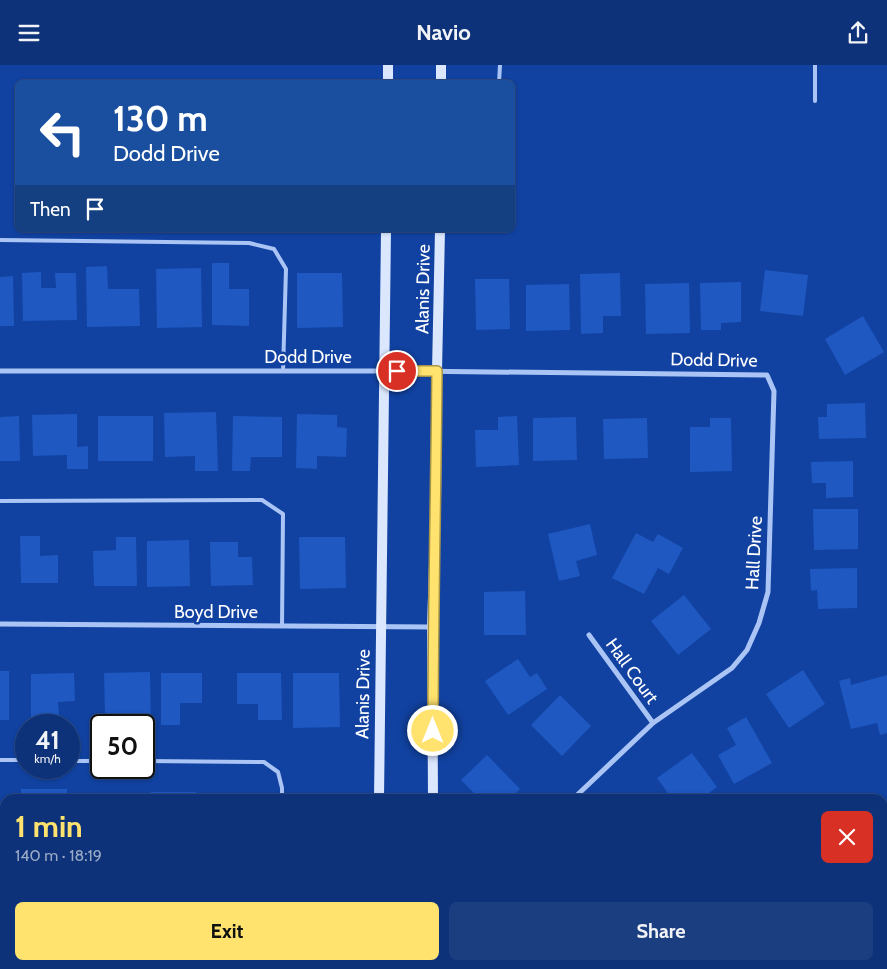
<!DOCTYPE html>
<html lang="en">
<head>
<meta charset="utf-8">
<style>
  :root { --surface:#0d3279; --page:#1b3e80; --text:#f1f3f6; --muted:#9aaac6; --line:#2d4d8a; --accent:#ffe36e }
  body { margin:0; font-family:Cabin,sans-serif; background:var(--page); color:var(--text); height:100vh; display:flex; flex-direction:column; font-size:19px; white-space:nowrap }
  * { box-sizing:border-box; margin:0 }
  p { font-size:16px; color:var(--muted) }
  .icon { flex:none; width:28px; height:28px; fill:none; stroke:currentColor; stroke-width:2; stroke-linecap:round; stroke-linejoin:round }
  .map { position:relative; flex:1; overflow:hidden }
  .sheet { position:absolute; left:0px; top:729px; width:888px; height:176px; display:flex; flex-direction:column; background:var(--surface); border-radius:15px 15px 0 0; box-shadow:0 1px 4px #0004,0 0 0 1px var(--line) }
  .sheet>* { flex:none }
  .hud { position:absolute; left:15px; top:15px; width:500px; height:152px; border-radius:8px; box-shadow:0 1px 4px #0004,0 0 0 1px var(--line); background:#1a4fa0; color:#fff; overflow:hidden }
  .speed { position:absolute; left:15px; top:649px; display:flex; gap:10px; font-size:25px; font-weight:700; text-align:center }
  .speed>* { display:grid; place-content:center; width:65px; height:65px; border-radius:50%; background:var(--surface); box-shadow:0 1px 4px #0004,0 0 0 1px var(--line); line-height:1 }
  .speed small { font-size:12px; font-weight:400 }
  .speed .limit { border:2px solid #111; border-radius:8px; background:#fff; color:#111 }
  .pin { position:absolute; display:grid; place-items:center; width:42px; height:42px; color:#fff; margin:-21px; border:2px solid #fff; border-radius:50%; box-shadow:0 1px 5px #0007 }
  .me { position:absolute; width:55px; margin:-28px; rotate:0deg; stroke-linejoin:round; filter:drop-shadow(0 0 4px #0008) }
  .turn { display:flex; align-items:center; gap:18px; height:105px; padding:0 15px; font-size:22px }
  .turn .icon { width:65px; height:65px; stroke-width:2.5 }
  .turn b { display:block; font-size:35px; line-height:42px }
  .then { display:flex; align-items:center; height:48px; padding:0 15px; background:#0003; gap:10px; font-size:19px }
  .round { display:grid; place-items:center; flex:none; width:52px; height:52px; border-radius:8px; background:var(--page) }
  .summary { display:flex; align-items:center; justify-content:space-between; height:85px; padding:0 15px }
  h1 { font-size:30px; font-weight:700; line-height:38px; color:var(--accent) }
  .cta { display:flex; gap:10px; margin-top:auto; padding:10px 15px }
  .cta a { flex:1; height:58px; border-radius:8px; background:var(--accent); color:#111; font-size:20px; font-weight:700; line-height:58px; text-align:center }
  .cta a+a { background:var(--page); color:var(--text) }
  header { display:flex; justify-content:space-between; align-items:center; height:65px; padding:0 15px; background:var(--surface); font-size:22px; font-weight:700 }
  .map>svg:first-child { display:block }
  .building { fill:#1f58c0 }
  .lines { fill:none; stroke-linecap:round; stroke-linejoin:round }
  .lane { stroke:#aac5f5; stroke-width:4 }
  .street { stroke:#aac5f5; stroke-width:5 }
  .secondary { stroke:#dbe7fe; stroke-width:10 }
  .route-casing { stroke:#a69448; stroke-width:12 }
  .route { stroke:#ffe36e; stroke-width:9 }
  .labels { text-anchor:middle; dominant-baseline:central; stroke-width:5; stroke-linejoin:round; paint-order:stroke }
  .street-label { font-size:18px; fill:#fff; stroke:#1142a1 }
</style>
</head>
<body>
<header><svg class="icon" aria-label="menu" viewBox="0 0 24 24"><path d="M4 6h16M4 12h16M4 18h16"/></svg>Navio<svg class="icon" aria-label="share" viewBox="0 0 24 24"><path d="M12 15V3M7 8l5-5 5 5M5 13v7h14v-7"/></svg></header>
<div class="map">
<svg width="887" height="904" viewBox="0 0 887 904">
  <rect width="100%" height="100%" fill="#1142a1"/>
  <path class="building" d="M212,198H229V224H249V261L212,260Z
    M107,201L108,224H139L140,261L87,262L86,202Z
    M201,203L202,262L157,263L156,204Z
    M765,205L808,210L803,251L760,246Z
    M41,207V223H56L55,208H76L77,255L23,256L22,208Z
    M297,208H342L343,262L297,263Z
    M620,208L621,251H603V268L581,269L580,209Z
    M13,211L14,261H0V212Z
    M475,214H509L510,264L476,265Z
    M741,217V257L721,258V265H701L700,218Z
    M689,218L690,268L646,269L645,219Z
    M569,219L570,265L526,266V220Z
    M863,251L884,287L845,310L825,274Z
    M865,338L866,373L819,374L818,352H827V339Z
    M216,347L218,406H195V391L165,392L164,348Z
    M77,349V382L88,381V404H67V390L33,391L32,350Z
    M297,349L337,350V362L347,363L346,392L317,391V404L296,403Z
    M19,351L20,396H0V352Z
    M98,351H153V396H98Z
    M233,351L282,352V392H251L250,406H232Z
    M517,351L519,400L476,402L475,365H498V352Z
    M576,352L577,395L533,396V353Z
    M647,353L648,393L604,394L603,354Z
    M710,353H731L732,406L690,407V362H710Z
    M853,396V432L826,433V418H812L811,397Z
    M813,444H858V484L814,485Z
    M590,459L597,490L576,496L580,511L559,516L548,469Z
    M636,468L653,477L658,469L683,483L669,509L658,503L644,529L612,513Z
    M20,471H40V491L58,490V518H21Z
    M116,472H136L137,521H94L93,486L116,485Z
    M299,472H345L346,523L300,524Z
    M189,475L190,521L147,522V476Z
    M210,477H238V492H252L253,520L211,521Z
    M857,503V543L818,544L817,525L811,526L810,504Z
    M525,526L526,570H484V527Z
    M684,530L711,564L678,590L651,556Z
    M518,594L530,612L537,608L547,624L508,650L485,616Z
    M803,605L825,639L789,663L766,629Z
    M0,606H9V655H0Z
    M150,607L151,661L125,660L124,650H105L104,608Z
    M74,608L75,636L58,637L59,652L31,653V609Z
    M161,608H202V638H180V660H161Z
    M237,608H281L282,655H258V639H237Z
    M293,608H339L340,662L293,663Z
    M887,610V668L880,670L877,658L851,664L839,616L850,613L851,620Z
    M560,630L591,661L562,691L531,660Z
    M746,652L772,698L734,719L718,690L736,680L727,663Z
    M692,688L717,722L701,734H672L657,713Z
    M487,690L520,724L510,734H480L461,715Z
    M21,724H67V734H21Z
    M151,727H196V734H151Z
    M14,900H58V904H14Z
    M69,900H87V904H69Z
    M129,900H147V904H129Z
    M197,900H241L242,904H223V902L197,903Z
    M269,900H289V904H269Z
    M478,900H516L511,904H480Z
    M758,900H799L803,904H753Z"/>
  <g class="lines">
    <path class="lane" d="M499,18L500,0
      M815,36V0
      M0,175L249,178L274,184L286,204L283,306
      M0,436L262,435L283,449L282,561
      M0,695H26
      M69,696H101
      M144,696L264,697L278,707L282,723V734
      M258,904V900"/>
    <path class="street" d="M0,306H409L767,310L774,326L768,527L759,558L747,585L732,603L653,658L573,734
      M0,559L432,562
      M589,570L653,658
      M0,826L5,825"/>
    <path class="secondary" d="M388,18V0
      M441,18V0
      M379,734L386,165
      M433,734L432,562L436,437L437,306L440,165
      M381,900V904
      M430,904V900"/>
  </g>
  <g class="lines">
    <g class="route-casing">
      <path id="route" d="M397,306H437C436,426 433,546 433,666"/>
    </g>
    <use href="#route" class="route"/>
  </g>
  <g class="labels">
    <g class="street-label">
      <text transform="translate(423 224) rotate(-89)">Alanis Drive</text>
      <text x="308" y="292">Dodd Drive</text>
      <text transform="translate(714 295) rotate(1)">Dodd Drive</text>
      <text transform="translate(754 488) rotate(-87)">Hall Drive</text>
      <text x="216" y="547">Boyd Drive</text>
      <text transform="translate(632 606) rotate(54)">Hall Court</text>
      <text transform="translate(363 629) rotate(-89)">Alanis Drive</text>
    </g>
  </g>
</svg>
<div class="speed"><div>41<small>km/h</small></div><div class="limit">50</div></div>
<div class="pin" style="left:397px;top:306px;background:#d93025"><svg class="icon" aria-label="arrive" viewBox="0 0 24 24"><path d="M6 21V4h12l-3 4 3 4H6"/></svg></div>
<svg class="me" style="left:433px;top:666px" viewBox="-20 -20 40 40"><circle r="17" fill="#ffe36e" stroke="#fff" stroke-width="3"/><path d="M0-11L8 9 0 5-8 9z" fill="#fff"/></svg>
<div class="hud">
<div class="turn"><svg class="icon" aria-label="left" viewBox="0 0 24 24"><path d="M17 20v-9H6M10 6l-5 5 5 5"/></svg><div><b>130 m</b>Dodd Drive</div></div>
<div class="then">Then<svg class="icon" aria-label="arrive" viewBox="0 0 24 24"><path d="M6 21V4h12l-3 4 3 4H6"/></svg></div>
</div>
<section class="sheet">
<div class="summary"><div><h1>1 min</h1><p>140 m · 18:19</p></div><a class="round" style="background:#d93025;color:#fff"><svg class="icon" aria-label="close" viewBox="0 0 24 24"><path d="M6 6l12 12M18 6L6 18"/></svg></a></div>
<div class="cta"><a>Exit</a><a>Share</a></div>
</section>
</div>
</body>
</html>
